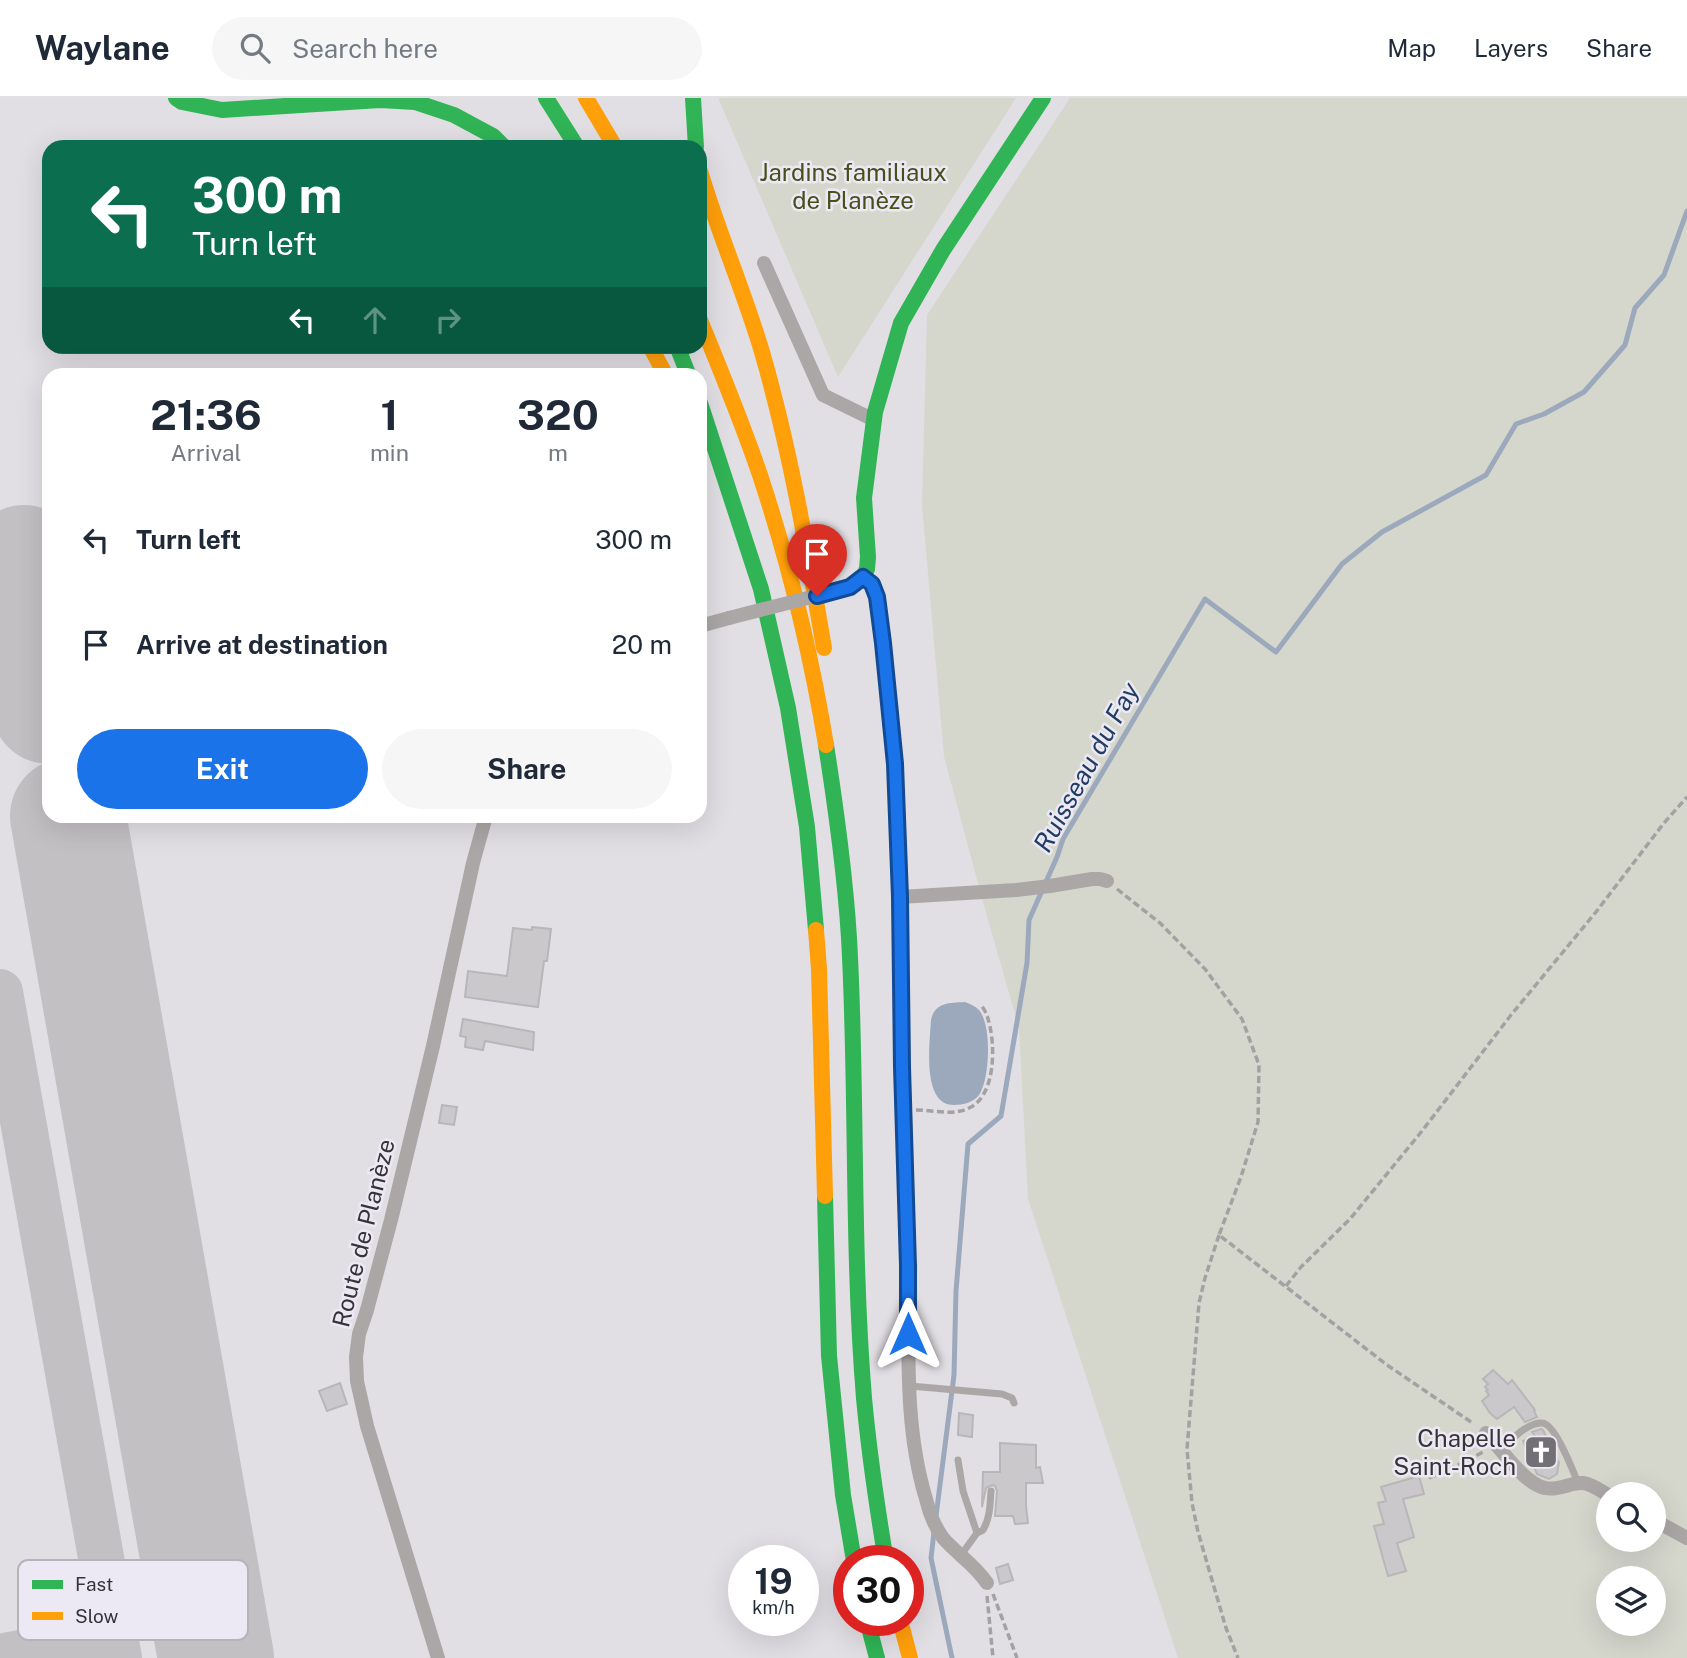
<!DOCTYPE html>
<html lang="en">
<head>
<meta charset="utf-8">
<style>
  :root { --surface:#fff; --page:#f6f6f7; --text:#1f2937; --muted:#747a83; --line:#e0e1e3; --accent:#1a73e8 }
  body { margin:0; font-family:"Public Sans",sans-serif; background:var(--page); color:var(--text); height:100vh; display:flex; flex-direction:column; font-size:26px; white-space:nowrap }
  * { box-sizing:border-box; margin:0 }
  p { font-size:23px; color:var(--muted) }
  .icon { flex:none; width:38px; height:38px; fill:none; stroke:currentColor; stroke-width:2; stroke-linecap:round; stroke-linejoin:round }
  .map { position:relative; flex:1; overflow:hidden }
  .panel { position:absolute; left:42px; top:270px; width:665px; height:455px; display:flex; flex-direction:column; background:var(--surface); border-radius:21px; box-shadow:0 7px 28px #0002 }
  .panel>* { flex:none }
  .hud { position:absolute; left:42px; top:42px; width:665px; height:214px; border-radius:21px; box-shadow:0 7px 28px #0002; background:#0b6e4f; color:#fff; overflow:hidden }
  .buttons { position:absolute; left:1596px; top:1384px; display:grid; gap:14px }
  .buttons a { display:grid; place-items:center; width:70px; height:70px; border-radius:50%; background:var(--surface); box-shadow:0 7px 28px #0002; font-size:35px }
  .speed { position:absolute; left:728px; top:1447px; display:flex; gap:14px; font-size:35px; font-weight:700; text-align:center }
  .speed>* { display:grid; place-content:center; width:91px; height:91px; border-radius:50%; background:var(--surface); box-shadow:0 7px 28px #0002; line-height:1 }
  .speed small { font-size:18px; font-weight:400 }
  .speed .limit { border:10px solid #d22; background:#fff; color:#111 }
  .pin { position:absolute; display:grid; place-items:center; width:60px; height:60px; color:#fff; margin:-72px -30px; border-radius:50% 50% 50% 0; rotate:-45deg; box-shadow:0 0 7px #0007 }
  .pin .icon { rotate:45deg }
  .me { position:absolute; width:77px; margin:-38px; rotate:0deg; stroke-linejoin:round; filter:drop-shadow(0 0 5px #0008) }
  .turn { display:flex; align-items:center; gap:24px; height:147px; padding:0 35px; font-size:32px }
  .turn .icon { width:91px; height:91px; stroke-width:2.5 }
  .turn b { display:block; font-size:49px; line-height:60px }
  .lanes { display:flex; align-items:center; height:66px; padding:0 35px; background:#0003; justify-content:center; gap:35px; direction:ltr }
  .lanes .off { opacity:.35 }
  .eta { display:flex; justify-content:space-evenly; align-items:center; height:119px; text-align:center }
  .eta b { font-size:42px; font-weight:700; line-height:49px }
  .cta { display:flex; gap:14px; margin-top:auto; padding:14px 35px }
  .cta a { flex:1; height:80px; border-radius:42px; background:var(--accent); color:#fff; font-size:28px; font-weight:700; line-height:80px; text-align:center }
  .cta a+a { background:var(--page); color:var(--text) }
  ul { padding:0; list-style:none }
  li { display:flex; align-items:center; gap:21px; height:105px; padding:0 35px }
  li div { flex:1 }
  li b { display:block; font-size:26px }
  li em { font-style:normal }
  header { display:flex; align-items:center; gap:42px; box-sizing:border-box; height:98px; padding:0 35px; background:var(--surface); border-bottom:2px solid var(--line) }
  header strong { font-size:33px }
  nav { display:flex; gap:38px; margin-inline-start:auto; font-size:24px }
  .search { width:490px; height:63px; background:var(--page); display:flex; align-items:center; gap:18px; box-sizing:border-box; padding:0 24px; border-radius:38px; color:var(--muted); font-size:26px }
  .map>svg:first-child { display:block }
  .green { fill:#d5d7cd; fill-rule:evenodd }
  .water { fill:#9ca8bc }
  .lines { fill:none; stroke-linecap:round; stroke-linejoin:round }
  .stream { stroke:#9ca8bc; stroke-width:5 }
  .taxiway { stroke:#c3c0c4; stroke-width:46 }
  .runway { stroke:#c3c0c4; stroke-width:116 }
  .building { fill:#cbc8cb; stroke:#b9b6ba; stroke-width:2 }
  .path { stroke:#a4a1a2; stroke-width:3.5; stroke-dasharray:7 3.5; stroke-linecap:butt }
  .lane { stroke:#aca7a7; stroke-width:7 }
  .street { stroke:#aca7a7; stroke-width:14 }
  .fast { stroke:#30b455; stroke-width:16 }
  .slow { stroke:#ff9f0a; stroke-width:16 }
  .street-bridge { stroke:#aca7a7; stroke-width:14 }
  .route-casing { stroke:#114b97; stroke-width:18 }
  .route { stroke:#1a73e8; stroke-width:12 }
  .labels { text-anchor:middle; dominant-baseline:central; stroke-width:5; stroke-linejoin:round; paint-order:stroke }
  .park-label { font-size:24px; fill:#474f1b; stroke:#ede9f4 }
  .street-label { font-size:24px; fill:#363439; stroke:#ede9f4 }
  .poi-label { font-size:24px; fill:#363439; stroke:#ede9f4; text-anchor:end }
  .water-label { font-size:26px; font-style:italic; fill:#203d63; stroke:#ede9f4 }
  .key { fill:#ede9f4; stroke:#b6b3bc; stroke-width:2 }
  .key-label { font-size:19px; fill:#363439 }
</style>
</head>
<body>
<header>
<strong>Waylane</strong>
<div class="search"><svg class="icon" aria-label="search" viewBox="0 0 24 24"><circle cx="10" cy="10" r="6"/><path d="M15 15l6 6"/></svg>Search here</div>
<nav><a>Map</a><a>Layers</a><a>Share</a></nav>
</header>
<div class="map">
<svg width="1687" height="1560" viewBox="0 0 1687 1560">
  <rect width="100%" height="100%" fill="#e1dfe4"/>
  <path class="green" d="M719,0H1016L838,279L719,2Z
    M1070,0H1687V1560H1178L1028,1101L1019,930L986,815L944,659L922,407L927,217ZM1608,1396H1654V1442H1608ZM1608,1480H1654V1526H1608Z"/>
  <path class="water" d="M965,904C970,906 975,908 979,912C992,927 990,981 979,997C974,1004 963,1007 954,1007C921,1007 930,944 931,922C935,904 949,905 965,904Z"/>
  <g class="lines">
    <path class="stream" d="M936,1418L954,1277L956,1193L968,1046L1001,1018L1027,865L1029,822L1057,759L1063,741L1205,501L1276,554L1342,466L1382,434L1486,377L1516,326L1544,316L1584,294L1625,247L1635,210L1664,177L1687,113
      M934,1434L931,1460L952,1560"/>
    <path class="taxiway" d="M0,482L24,465
      M0,894L119,1560
      M9,1557L115,1537"/>
    <path class="runway" d="M24,465L49,608
      M68,718L216,1560"/>
  </g>
  <path class="building" d="M532,829L551,831L547,863H544L538,909L465,899L468,873L507,878L513,830L532,832Z
    M463,921L534,934L533,952L485,943L483,952L465,949L466,939L460,938Z
    M442,1007L457,1009L454,1027L439,1025Z
    M1493,1272L1508,1286L1512,1282L1535,1312L1534,1313L1537,1319L1525,1324L1514,1309L1497,1321L1490,1315L1482,1303L1489,1297L1486,1293L1488,1292L1485,1289L1488,1286L1483,1281Z
    M340,1285L347,1306L327,1313L319,1293Z
    M959,1315L973,1317L972,1339L958,1337Z
    M1541,1331L1543,1332L1559,1365L1557,1376L1549,1381L1537,1376L1523,1343L1535,1338L1532,1334Z
    M1000,1345L1036,1347V1370L1040,1369L1043,1385H1026V1408L1028,1425L1015,1426L1013,1418H995L997,1393L995,1388L992,1387L986,1390L982,1409L983,1374H1000Z
    M1419,1378L1424,1396L1403,1401L1414,1439L1397,1445L1406,1473L1388,1478L1374,1428L1384,1426L1378,1405L1386,1403L1381,1389Z
    M1008,1466L1013,1482L1000,1486L996,1470Z"/>
  <g class="lines">
    <path class="path" d="M1117,791L1160,825L1205,871L1242,921L1259,967L1258,1024L1241,1079L1219,1137L1387,1267L1474,1326
      M916,1012C933,1012 953,1018 969,1010C996,998 996,946 988,921C987,916 984,911 981,907
      M1219,1137L1205,1180L1199,1205L1187,1351L1192,1405L1198,1434L1226,1530L1238,1560
      M1286,1188L1301,1169L1350,1121L1422,1033L1511,917L1596,814L1664,725L1687,699
      M1429,1380L1460,1366L1483,1354
      M993,1496L1017,1560
      M987,1498L993,1560"/>
    <path class="lane" d="M910,1288L1002,1296L1012,1300L1014,1305
      M1502,1352C1510,1342 1528,1324 1542,1325C1555,1325 1573,1373 1578,1385
      M958,1362L963,1393L977,1435
      M961,1457L977,1435L983,1432C990,1420 990,1407 991,1393"/>
    <path class="street" d="M764,165L823,297L874,322
      M839,492L850,489L863,479C866,481 869,483 871,486C880,496 885,562 887,579C900,709 899,839 902,970C903,1031 906,1093 908,1154C910,1236 902,1322 926,1401C929,1414 935,1429 943,1440C957,1456 975,1467 987,1485
      M700,528L729,520
      M900,799L1016,792L1050,788L1092,781H1100L1107,783
      M1486,1335C1501,1350 1524,1386 1545,1390C1559,1393 1571,1384 1583,1385C1592,1386 1601,1393 1608,1397
      M1654,1422L1687,1440
      M438,1560L367,1328L357,1283L356,1259L359,1236L367,1212L391,1122L433,948L473,765L486,718"/>
    <path class="fast" d="M176,0L182,4L222,12L380,2L415,4L454,17L493,38L504,49
      M546,0L577,49
      M693,0L696,49
      M677,248L688,276
      M700,305L761,491L788,610L807,729L816,832
      M863,479L867,471L868,459L864,400L875,314L901,225L943,152L1043,0
      M826,647C837,717 847,788 850,859C857,1005 852,1153 864,1300C869,1354 877,1409 886,1463
      M825,1098L829,1258L843,1397L854,1463
      M867,1522L877,1560"/>
    <path class="slow" d="M586,0L615,49
      M700,73C718,134 744,193 762,254C790,351 807,450 824,550
      M700,222C721,273 742,324 760,377C789,465 811,556 826,647
      M650,248L665,276
      M816,832L819,871L825,1098
      M900,1522L910,1560"/>
    <path class="street-bridge" d="M729,520L839,492"/>
  </g>
  <g class="lines">
    <g class="route-casing">
      <path id="route" d="M817,498L850,489L863,479L872,486L877,499L883,545L895,666L900,799L902,969L908,1168V1236"/>
    </g>
    <use href="#route" class="route"/>
  </g>
  <defs>
    <g id="church-square" transform="scale(1.75)"><rect x="-9" y="-9" width="18" height="18" rx="4" fill="#727075" stroke="#ede9f4"/><path d="M-1.2-6h2.4v3.5h3.3v2.4h-3.3V6h-2.4V-.1h-3.3v-2.4h3.3Z" fill="#fff"/></g>
  </defs>
  <g fill-rule="evenodd">
    <use href="#church-square" x="1541" y="1354"/>
  </g>
  <g class="labels">
    <g class="park-label">
      <text x="853" y="74">Jardins familiaux<tspan x="853" dy="28">de Planèze</tspan></text>
    </g>
    <g class="street-label">
      <text transform="translate(363 1135) rotate(-76)">Route de Planèze</text>
    </g>
    <g class="poi-label">
      <text x="1516" y="1340">Chapelle<tspan x="1516" dy="28">Saint-Roch</tspan></text>
    </g>
    <g class="water-label">
      <text transform="translate(1086 669) rotate(-61)">Ruisseau du Fay</text>
    </g>
  </g>
  <rect x="18" y="1462" width="230" height="80" rx="10" class="key"/>
  <rect x="32" y="1482" width="31" height="9" fill="#30b455"/>
  <rect x="32" y="1514" width="31" height="8" fill="#ff9f0a"/>
  <g class="key-label">
    <text x="75" y="1493">Fast</text>
    <text x="75" y="1525">Slow</text>
  </g>
</svg>
<div class="buttons">
<a><svg class="icon" aria-label="search" viewBox="0 0 24 24"><circle cx="10" cy="10" r="6"/><path d="M15 15l6 6"/></svg></a>
<a><svg class="icon" aria-label="layers" viewBox="0 0 24 24"><path d="M12 4l9 5-9 5-9-5zM3 14l9 5 9-5"/></svg></a>
</div>
<div class="speed"><div>19<small>km/h</small></div><div class="limit">30</div></div>
<div class="pin" style="left:817px;top:498px;background:#d93025"><svg class="icon" aria-label="arrive" viewBox="0 0 24 24"><path d="M6 21V4h12l-3 4 3 4H6"/></svg></div>
<svg class="me" style="left:908px;top:1236px" viewBox="-20 -20 40 40"><path d="M0-17L14 15 0 8-14 15z" fill="#1a73e8" stroke="#fff" stroke-width="4"/></svg>
<div class="hud">
<div class="turn"><svg class="icon" aria-label="left" viewBox="0 0 24 24"><path d="M17 20v-9H6M10 6l-5 5 5 5"/></svg><div><b>300 m</b>Turn left</div></div>
<div class="lanes"><svg class="icon" aria-label="left" viewBox="0 0 24 24"><path d="M17 20v-9H6M10 6l-5 5 5 5"/></svg><svg class="icon off" aria-label="ahead" viewBox="0 0 24 24"><path d="M12 20V5M6 11l6-6 6 6"/></svg><svg class="icon off" aria-label="right" viewBox="0 0 24 24"><path d="M7 20v-9h11M14 6l5 5-5 5"/></svg></div>
</div>
<section class="panel">
<div class="eta">
<div><b>21:36</b><p>Arrival</p></div>
<div><b>1</b><p>min</p></div>
<div><b>320</b><p>m</p></div>
</div>
<ul>
<li><svg class="icon" aria-label="left" viewBox="0 0 24 24"><path d="M17 20v-9H6M10 6l-5 5 5 5"/></svg><div><b>Turn left</b></div><em>300 m</em></li>
<li><svg class="icon" aria-label="arrive" viewBox="0 0 24 24"><path d="M6 21V4h12l-3 4 3 4H6"/></svg><div><b>Arrive at destination</b></div><em>20 m</em></li>
</ul>
<div class="cta"><a>Exit</a><a>Share</a></div>
</section>
</div>
</body>
</html>
